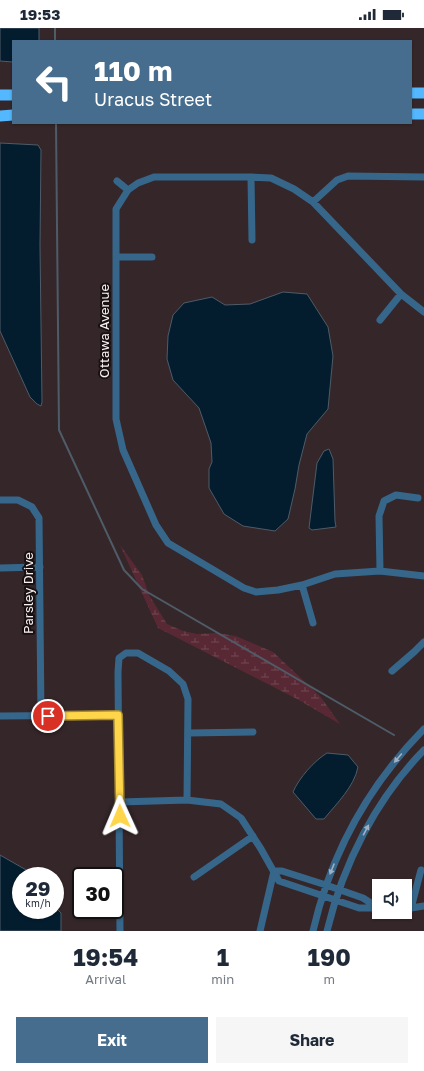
<!DOCTYPE html>
<html lang="en">
<head>
<meta charset="utf-8">
<style>
  :root { --surface:#fff; --page:#f6f6f7; --text:#1f2937; --muted:#747a83; --accent:#466d8d }
  body { margin:0; font-family:"Golos Text",sans-serif; background:var(--page); color:var(--text); height:100vh; display:flex; flex-direction:column; font-size:15px; white-space:nowrap }
  * { box-sizing:border-box; margin:0 }
  p { font-size:13px; color:var(--muted) }
  .icon { flex:none; width:22px; height:22px; fill:none; stroke:currentColor; stroke-width:2; stroke-linecap:round; stroke-linejoin:round }
  .map { position:relative; height:903px; overflow:hidden }
  .panel { display:flex; flex-direction:column; background:var(--surface); flex:1 }
  .panel>* { flex:none }
  .banner { position:absolute; left:12px; top:12px; width:400px; height:84px; border-radius:0px; box-shadow:0 1px 3px #0004; background:#466d8d; color:#fff; overflow:hidden }
  .controls { position:absolute; left:372px; top:851px; display:grid; gap:8px }
  .controls a { display:grid; place-items:center; width:40px; height:40px; border-radius:0px; background:var(--surface); box-shadow:0 1px 3px #0004; font-size:20px }
  .speed { position:absolute; left:12px; top:839px; display:flex; gap:8px; font-size:20px; font-weight:700; text-align:center }
  .speed>* { display:grid; place-content:center; width:52px; height:52px; border-radius:50%; background:var(--surface); box-shadow:0 1px 3px #0004; line-height:1 }
  .speed small { font-size:10px; font-weight:400 }
  .speed .limit { border:2px solid #111; border-radius:6px; background:#fff; color:#111 }
  .pin { position:absolute; display:grid; place-items:center; width:34px; height:34px; color:#fff; margin:-17px; border:2px solid #fff; border-radius:50%; box-shadow:0 1px 4px #0007 }
  .me { position:absolute; width:44px; margin:-22px; rotate:359deg; stroke-linejoin:round; filter:drop-shadow(0 0 3px #0008) }
  .turn { display:flex; align-items:center; gap:14px; height:84px; padding:0 16px; font-size:18px }
  .turn .icon { width:52px; height:52px; stroke-width:2.5 }
  .turn b { display:block; font-size:28px; line-height:34px }
  .eta { display:flex; justify-content:space-evenly; align-items:center; height:68px; text-align:center }
  .eta b { font-size:24px; font-weight:700; line-height:28px }
  .action { display:flex; gap:8px; margin-top:auto; padding:8px 16px }
  .action a { flex:1; height:46px; border-radius:0px; background:var(--accent); color:#fff; font-size:16px; font-weight:700; line-height:46px; text-align:center }
  .action a+a { background:var(--page); color:var(--text) }
  .status { display:flex; justify-content:space-between; align-items:center; height:28px; padding:0 20px; background:var(--surface); direction:ltr }
  .status svg { height:11px; fill:currentColor }
  .map>svg:first-child { display:block }
  .wetland { fill:url(#wetland-marsh) }
  .water { fill:#041d2e; stroke:#4e5c68 }
  .lines { fill:none; stroke-linecap:round; stroke-linejoin:round }
  .stream { stroke:#4e5c68; stroke-width:2 }
  .minor { stroke:#36678b; stroke-width:7 }
  .highway { stroke:#53b8ff; stroke-width:11 }
  .oneway { fill:#a1b1c3 }
  .route-casing { stroke:#a68a30; stroke-width:10 }
  .route { stroke:#ffd54a; stroke-width:7 }
  .labels { text-anchor:middle; dominant-baseline:central; stroke-width:4; stroke-linejoin:round; paint-order:stroke }
  .street-label { font-size:13px; fill:#f9eef0; stroke:#181112 }
</style>
</head>
<body>
<div class="status"><b>19:53</b><svg viewBox="0 0 49 12"><path d="M0 12V9h3v3zM5 12V6h3v6zM10 12V3h3v9zM15 12V0h3v12zM26 1h20v11H26zM47 4h2v5h-2z"/></svg></div>
<div class="map">
<svg width="424" height="903" viewBox="0 0 424 903">
  <defs>
    <pattern id="wetland-marsh" width="20" height="14" patternUnits="userSpaceOnUse"><rect width="20" height="14" fill="#582935"/><path d="M1 5h8M5 5V1M11 12h8M15 12V8" fill="none" stroke="#714853"/></pattern>
  </defs>
  <rect width="100%" height="100%" fill="#352629"/>
  <path class="wetland" d="M120,517L142,547L149,567L167,596L183,603L197,606L217,605L236,608L273,624L320,668L340,696L297,671L158,600Z"/>
  <path class="water" d="M0,0H39V13H13V34L0,33Z
    M0,115L38,117L41,122L40,217L42,374L41,378L37,376L30,369L0,303Z
    M283,264L307,266L328,299L333,328L328,381L307,406L299,437L295,461L288,491L275,503L243,498L224,486L209,460V441L212,434L211,415L199,380L173,352L167,331L168,308L173,287L184,275L212,269L225,277L250,276Z
    M329,421L333,431L335,493L336,499L312,502L309,500L317,435L324,423Z
    M327,725L348,727L358,739C354,759 337,775 324,791H316L293,764C299,750 314,733 327,725Z
    M0,827L28,843L32,848H21V882H55V879L61,885V903H0Z"/>
  <g class="lines">
    <path class="stream" d="M55,0V13
      M56,95L59,402L124,542L142,561L394,707"/>
    <path class="minor" d="M251,149L252,212
      M117,153L128,162
      M313,174L337,152L348,148L424,149
      M116,229H152
      M424,284L401,266L313,174L294,161L271,150L251,149H154L138,155L128,162L116,181V391L123,422L156,497L168,515L244,560L256,564L278,562L302,557L335,546L380,543L424,548
      M380,292L401,266
      M0,472H18L32,479L39,490L41,688
      M0,540L40,539
      M380,543L379,488L384,473L396,467L418,470
      M302,557L313,595
      M392,643L414,624L424,614
      M0,688L118,687
      M188,705L253,704
      M120,774L187,772L221,776L241,790L261,821L279,853L359,880H379
      M274,843H282L326,857L363,870L377,879
      M194,849L253,808
      M411,880L421,842
      M405,881L424,878
      M120,903L118,644L119,630L126,625H138L169,643L183,656L188,671L187,772
      M260,903L274,843
      M313,903C331,825 368,758 424,701
      M327,903C343,836 376,771 424,722"/>
    <path class="highway" d="M411,65H424
      M0,67H13
      M411,86H424
      M0,88L13,87"/>
  </g>
  <defs><path id="oneway-solid" d="M-6-.8H1V-3.2L6.5 0L1 3.2V.8H-6Z"/></defs>
  <g class="oneway">
    <use href="#oneway-solid" transform="translate(398 730) rotate(130)"/>
    <use href="#oneway-solid" transform="translate(366 802) rotate(-62)"/>
    <use href="#oneway-solid" transform="translate(332 841) rotate(112)"/>
  </g>
  <g class="lines">
    <g class="route-casing">
      <path id="route" d="M48,688L118,687L120,788"/>
    </g>
    <use href="#route" class="route"/>
  </g>
  <g class="labels">
    <g class="street-label">
      <text transform="translate(104 303) rotate(-90)">Ottawa Avenue</text>
      <text transform="translate(28 565) rotate(-90)">Parsley Drive</text>
    </g>
  </g>
</svg>
<div class="controls">
<a><svg class="icon" aria-label="sound" viewBox="0 0 24 24"><path d="M4 9h4l5-4v14l-5-4H4zM17 9q2 3 0 6"/></svg></a>
</div>
<div class="speed"><div>29<small>km/h</small></div><div class="limit">30</div></div>
<div class="pin" style="left:48px;top:688px;background:#d93025"><svg class="icon" aria-label="arrive" viewBox="0 0 24 24"><path d="M6 21V4h12l-3 4 3 4H6"/></svg></div>
<svg class="me" style="left:120px;top:788px" viewBox="-20 -20 40 40"><path d="M0-17L14 15 0 8-14 15z" fill="#ffd54a" stroke="#fff" stroke-width="4"/></svg>
<div class="banner">
<div class="turn"><svg class="icon" aria-label="left" viewBox="0 0 24 24"><path d="M17 20v-9H6M10 6l-5 5 5 5"/></svg><div><b>110 m</b>Uracus Street</div></div>
</div>
</div>
<section class="panel">
<div class="eta">
<div><b>19:54</b><p>Arrival</p></div>
<div><b>1</b><p>min</p></div>
<div><b>190</b><p>m</p></div>
</div>
<div class="action"><a>Exit</a><a>Share</a></div>
</section>
</body>
</html>
